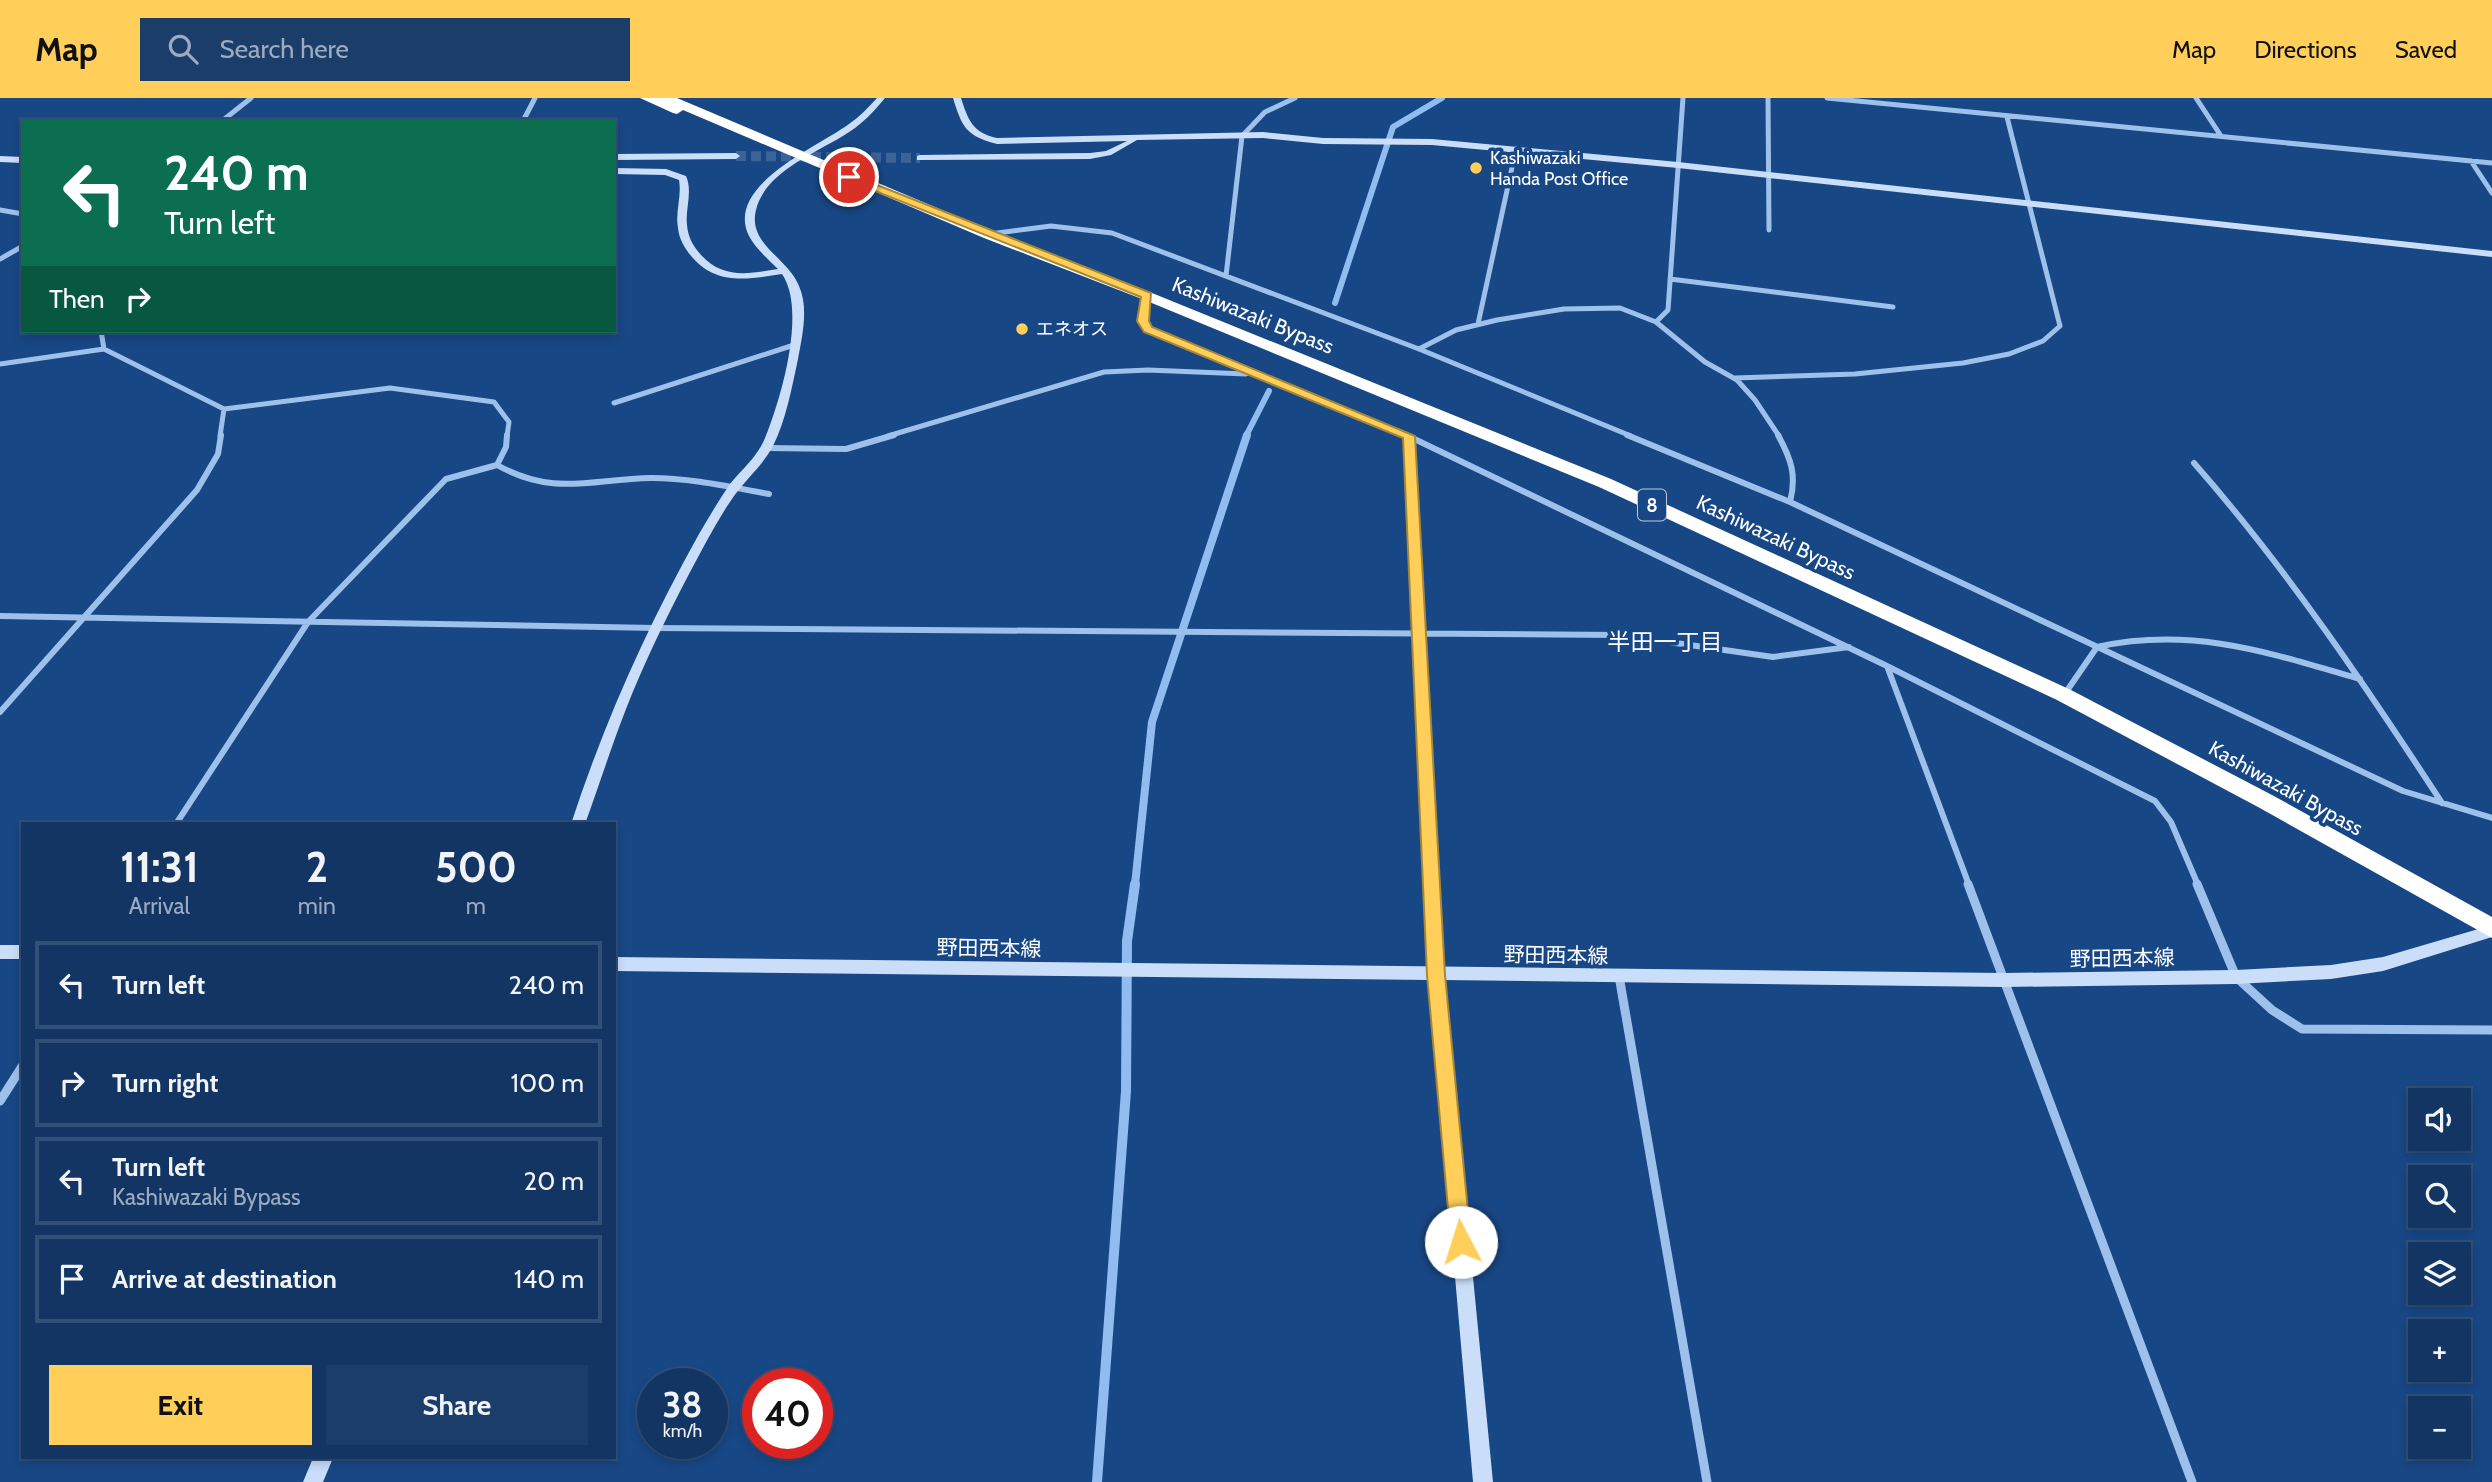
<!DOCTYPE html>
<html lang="en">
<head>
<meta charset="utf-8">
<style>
  :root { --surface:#123564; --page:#1b3d6a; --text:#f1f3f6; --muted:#9cabbf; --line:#315078; --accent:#ffcf59 }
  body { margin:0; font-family:Cabin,"Noto Sans JP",sans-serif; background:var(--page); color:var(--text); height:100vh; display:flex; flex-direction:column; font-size:26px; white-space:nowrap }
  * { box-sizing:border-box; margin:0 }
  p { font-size:23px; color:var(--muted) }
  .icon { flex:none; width:38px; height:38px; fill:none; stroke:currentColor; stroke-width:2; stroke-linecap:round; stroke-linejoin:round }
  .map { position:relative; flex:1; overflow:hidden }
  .sheet { position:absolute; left:21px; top:724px; width:595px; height:637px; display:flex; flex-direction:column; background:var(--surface); border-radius:0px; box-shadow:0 4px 10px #0003,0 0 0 2px var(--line) }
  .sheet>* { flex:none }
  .guide { position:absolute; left:21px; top:21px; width:595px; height:214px; border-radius:0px; box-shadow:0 4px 10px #0003,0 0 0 2px var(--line); background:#0b6e4f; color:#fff; overflow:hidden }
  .fabs { position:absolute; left:2408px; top:990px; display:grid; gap:14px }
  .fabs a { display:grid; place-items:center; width:63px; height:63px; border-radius:0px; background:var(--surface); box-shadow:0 4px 10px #0003,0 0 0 2px var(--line); font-size:35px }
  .speed { position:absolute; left:637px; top:1270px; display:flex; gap:14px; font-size:35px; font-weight:700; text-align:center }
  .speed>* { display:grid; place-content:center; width:91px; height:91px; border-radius:50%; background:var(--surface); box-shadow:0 4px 10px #0003,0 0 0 2px var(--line); line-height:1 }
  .speed small { font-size:18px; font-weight:400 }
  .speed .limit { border:10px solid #d22; background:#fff; color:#111 }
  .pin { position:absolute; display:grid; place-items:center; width:60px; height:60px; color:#fff; margin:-30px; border:4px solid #fff; border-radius:50%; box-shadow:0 2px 7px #0007 }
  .me { position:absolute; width:77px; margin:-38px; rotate:355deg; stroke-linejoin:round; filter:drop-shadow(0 0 5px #0008) }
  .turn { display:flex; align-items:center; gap:24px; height:147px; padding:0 28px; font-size:32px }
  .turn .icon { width:91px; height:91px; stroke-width:2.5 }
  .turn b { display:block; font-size:49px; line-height:60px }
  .then { display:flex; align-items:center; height:66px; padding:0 28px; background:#0003; gap:14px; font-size:26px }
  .eta { display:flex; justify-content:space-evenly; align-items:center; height:119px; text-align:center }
  .eta b { font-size:42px; font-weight:800; line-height:49px }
  .cta { display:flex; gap:14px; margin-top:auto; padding:14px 28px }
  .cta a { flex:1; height:80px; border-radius:0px; background:var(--accent); color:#111; font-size:28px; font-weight:800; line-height:80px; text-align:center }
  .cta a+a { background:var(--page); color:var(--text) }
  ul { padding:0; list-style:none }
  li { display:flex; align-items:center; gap:21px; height:88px; margin:0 14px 10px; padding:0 14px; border:4px solid var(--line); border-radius:0px }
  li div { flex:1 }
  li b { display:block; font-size:26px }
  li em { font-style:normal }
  header { display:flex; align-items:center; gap:42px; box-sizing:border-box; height:98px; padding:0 35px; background:var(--accent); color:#111 }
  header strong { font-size:33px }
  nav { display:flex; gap:38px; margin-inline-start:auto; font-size:24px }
  .search { width:490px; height:63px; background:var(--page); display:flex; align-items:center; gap:18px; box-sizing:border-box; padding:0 24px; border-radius:0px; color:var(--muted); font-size:26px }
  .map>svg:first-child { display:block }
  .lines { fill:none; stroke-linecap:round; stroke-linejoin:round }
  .stream-far2 { stroke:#90bcef; stroke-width:6 }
  .stream-far1 { stroke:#90bcef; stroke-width:8 }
  .stream { stroke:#90bcef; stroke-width:10 }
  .secondary-tunnel { stroke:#3b6397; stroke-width:10; stroke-dasharray:10 5; stroke-linecap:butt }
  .street-far2 { stroke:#9ec1ec; stroke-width:5 }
  .street-far1 { stroke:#9ec1ec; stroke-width:6 }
  .street { stroke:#9ec1ec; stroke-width:9 }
  .secondary { fill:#cadef9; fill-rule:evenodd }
  .highway { fill:#fff; fill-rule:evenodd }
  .route { fill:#ffcf59; stroke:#a6873a; stroke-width:2 }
  .poi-dot { fill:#ffcf59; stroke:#184785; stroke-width:2.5 }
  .labels { text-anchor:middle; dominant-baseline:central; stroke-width:7; stroke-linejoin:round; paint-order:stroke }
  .far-poi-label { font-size:18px; fill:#fff; stroke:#184785; text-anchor:start }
  .shield { fill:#184785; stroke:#bac8da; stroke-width:2 }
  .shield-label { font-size:19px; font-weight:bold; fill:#fff }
  .street-label { font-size:21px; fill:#fff; stroke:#184785 }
  .neighbourhood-label { font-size:23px; fill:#fff; stroke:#184785 }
</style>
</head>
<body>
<header>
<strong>Map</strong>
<div class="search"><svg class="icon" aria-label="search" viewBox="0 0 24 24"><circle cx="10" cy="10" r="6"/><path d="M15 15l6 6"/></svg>Search here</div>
<nav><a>Map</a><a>Directions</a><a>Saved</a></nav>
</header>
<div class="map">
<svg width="2492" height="1384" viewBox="0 0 2492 1384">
  <rect width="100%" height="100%" fill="#184785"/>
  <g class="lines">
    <path class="stream-far2" d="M1335,205L1393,29L1442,0
      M1246,338L1269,293"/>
    <path class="stream-far1" d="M1135,787L1152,624L1247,337"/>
    <path class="stream" d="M1097,1384L1126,993L1127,843L1135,786"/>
    <path class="secondary-tunnel" d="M736,58L920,60"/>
    <path class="street-far2" d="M1768,0L1769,132
      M1827,0L2492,65
      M2196,0L2221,38
      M222,23L251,0
      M523,23L535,0
      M2471,63L2492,95
      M0,112L23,116
      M990,136L1051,128L1112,135L1419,251L1631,338
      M0,161L23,148
      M1226,178L1242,38L1265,14L1295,0
      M1670,181L1893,209
      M1147,198L1143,223L1148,231L1410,338
      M1657,223L1668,212L1683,0
      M1478,226L1516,51
      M101,233L104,251
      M1419,251L1456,232L1497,222L1564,211L1620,210L1656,224L1705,264L1737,282L1755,302L1779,338
      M0,266L104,251L224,311L220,338
      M1735,280L1855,276L1963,265L2009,256L2043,243L2060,228L2007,19
      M614,305L794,247
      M224,311L390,290L494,304L509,324L507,338
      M888,338L1104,274L1148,272L1246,276"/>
    <path class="street-far1" d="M507,337L506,349L497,367C554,399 591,381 651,380C691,380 730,389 769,396
      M1406,337L1887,568L2155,703L2171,724L2198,787
      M1627,337L1790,404L2403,693L2492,720
      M1778,337C1791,361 1797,377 1790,404
      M1409,338L1432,787
      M766,350L846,351L894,337
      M2194,365C2287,471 2365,587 2442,705
      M0,518L655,530L1620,537L1773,559L1849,549
      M1887,568L1969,787
      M2064,597L2097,549C2192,528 2270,555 2360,581
      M0,614L197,392L218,356L221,337
      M176,726L308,524L446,381L497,367"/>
    <path class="street" d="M1431,786L1436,876
      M1968,786L2192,1384
      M2197,786L2236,879L2272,912L2302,931L2492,932
      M1619,878L1707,1384
      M0,1003L23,967"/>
    <path class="secondary" d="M877,0H885C876,11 867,21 855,30C825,52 775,67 759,103C741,145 786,156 799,188C809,210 802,239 798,261C792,289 786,322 773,348C763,367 746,381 734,398C717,422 703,450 689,476C666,520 644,565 626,611C611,649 599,688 585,726H571C604,625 647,529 699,436C709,419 719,402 730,386C742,371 758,358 765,340C781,301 807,212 782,176C748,181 717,188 692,159C685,151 679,141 678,130C675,114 682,98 679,82L665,77L614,76V70L666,71L686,78C693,94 685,111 687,127C688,139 693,148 701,157C723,181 748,176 778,171C768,161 756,151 749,138C724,87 818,49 849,26C859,19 868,10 877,0Z
      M953,0H961C968,22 973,35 997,40L1263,34L1323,40L1432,41L1678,64L2492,153V159L1678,70L1432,47L1323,46L1263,40L1137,42L1111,57L1090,61L917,62V58L920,57L1090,55L1106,53L1127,43L997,46C966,38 962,29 953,0Z
      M614,56L736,55L740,58L736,61L614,62Z
      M0,58L23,59V65L0,64Z
      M2492,827V839L2383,873L2331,881L2236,886L2004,889L1444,882L1493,1384H1473L1429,882L614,873V859L2004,875L2236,872L2331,867L2383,859Z
      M0,847H23V861H0Z
      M313,1360H333L323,1384H303Z"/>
    <path class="highway" d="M640,0H677L994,134L1152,195L1611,381L2071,592L2272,697L2492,819V840L2258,709L2057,602L1599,389L1142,201L984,140L683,12L677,16L673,15Z"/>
  </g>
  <path class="route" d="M849,76L1151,195L1149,223L1152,229L1415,338L1445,877L1471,1144L1468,1151L1461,1154L1454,1151L1451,1144L1427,877L1403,340L1144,234L1137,223L1141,199L845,81L844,79Z"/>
  <g class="poi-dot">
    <circle cx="1476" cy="70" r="7"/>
    <circle cx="1022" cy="231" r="7"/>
  </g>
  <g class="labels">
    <g class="far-poi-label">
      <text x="1490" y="60">Kashiwazaki<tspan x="1490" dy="21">Handa Post Office</tspan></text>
      <text x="1036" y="231">エネオス</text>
    </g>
    <rect class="shield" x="1638" y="391.5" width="28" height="31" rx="5"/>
    <g class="shield-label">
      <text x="1652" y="407">8</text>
    </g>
    <g class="street-label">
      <text transform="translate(1253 217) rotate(22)">Kashiwazaki Bypass</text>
      <text transform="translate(1776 439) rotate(25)">Kashiwazaki Bypass</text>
      <text transform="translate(2286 690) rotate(29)">Kashiwazaki Bypass</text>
      <text transform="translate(989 850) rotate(1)">野田西本線</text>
      <text transform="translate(1556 857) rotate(1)">野田西本線</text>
      <text transform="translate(2122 860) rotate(-1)">野田西本線</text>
    </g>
    <g class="neighbourhood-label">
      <text x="1665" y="544">半田一丁目</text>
    </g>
  </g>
</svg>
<div class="fabs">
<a><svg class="icon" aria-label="sound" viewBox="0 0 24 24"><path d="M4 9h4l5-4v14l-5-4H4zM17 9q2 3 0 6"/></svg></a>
<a><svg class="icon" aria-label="search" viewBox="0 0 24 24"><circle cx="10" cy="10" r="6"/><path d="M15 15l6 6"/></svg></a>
<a><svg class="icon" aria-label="layers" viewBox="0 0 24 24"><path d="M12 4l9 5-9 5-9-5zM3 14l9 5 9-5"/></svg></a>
<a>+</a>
<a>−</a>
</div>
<div class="speed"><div>38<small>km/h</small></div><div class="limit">40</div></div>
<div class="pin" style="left:849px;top:79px;background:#d93025"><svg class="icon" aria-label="arrive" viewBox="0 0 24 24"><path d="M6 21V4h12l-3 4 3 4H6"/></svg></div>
<svg class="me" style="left:1461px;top:1144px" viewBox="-20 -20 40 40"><circle r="19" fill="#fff"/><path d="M0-13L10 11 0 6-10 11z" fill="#ffcf59"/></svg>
<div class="guide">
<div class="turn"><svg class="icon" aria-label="left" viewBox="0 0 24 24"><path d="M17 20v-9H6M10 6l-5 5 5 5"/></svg><div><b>240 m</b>Turn left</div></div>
<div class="then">Then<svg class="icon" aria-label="right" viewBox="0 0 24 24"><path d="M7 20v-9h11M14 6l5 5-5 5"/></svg></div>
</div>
<section class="sheet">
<div class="eta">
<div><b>11:31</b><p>Arrival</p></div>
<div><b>2</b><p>min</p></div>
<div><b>500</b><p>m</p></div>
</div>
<ul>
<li><svg class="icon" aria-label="left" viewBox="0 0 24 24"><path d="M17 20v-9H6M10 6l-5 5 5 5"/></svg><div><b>Turn left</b></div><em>240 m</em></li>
<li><svg class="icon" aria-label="right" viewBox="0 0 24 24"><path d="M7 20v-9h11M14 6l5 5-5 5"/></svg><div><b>Turn right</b></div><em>100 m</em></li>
<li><svg class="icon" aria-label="left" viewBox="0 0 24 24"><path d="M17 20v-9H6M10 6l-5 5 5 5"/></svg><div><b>Turn left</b><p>Kashiwazaki Bypass</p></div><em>20 m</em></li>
<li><svg class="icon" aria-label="arrive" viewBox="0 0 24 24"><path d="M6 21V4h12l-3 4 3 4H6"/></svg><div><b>Arrive at destination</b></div><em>140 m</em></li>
</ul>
<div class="cta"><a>Exit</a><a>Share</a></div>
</section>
</div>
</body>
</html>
